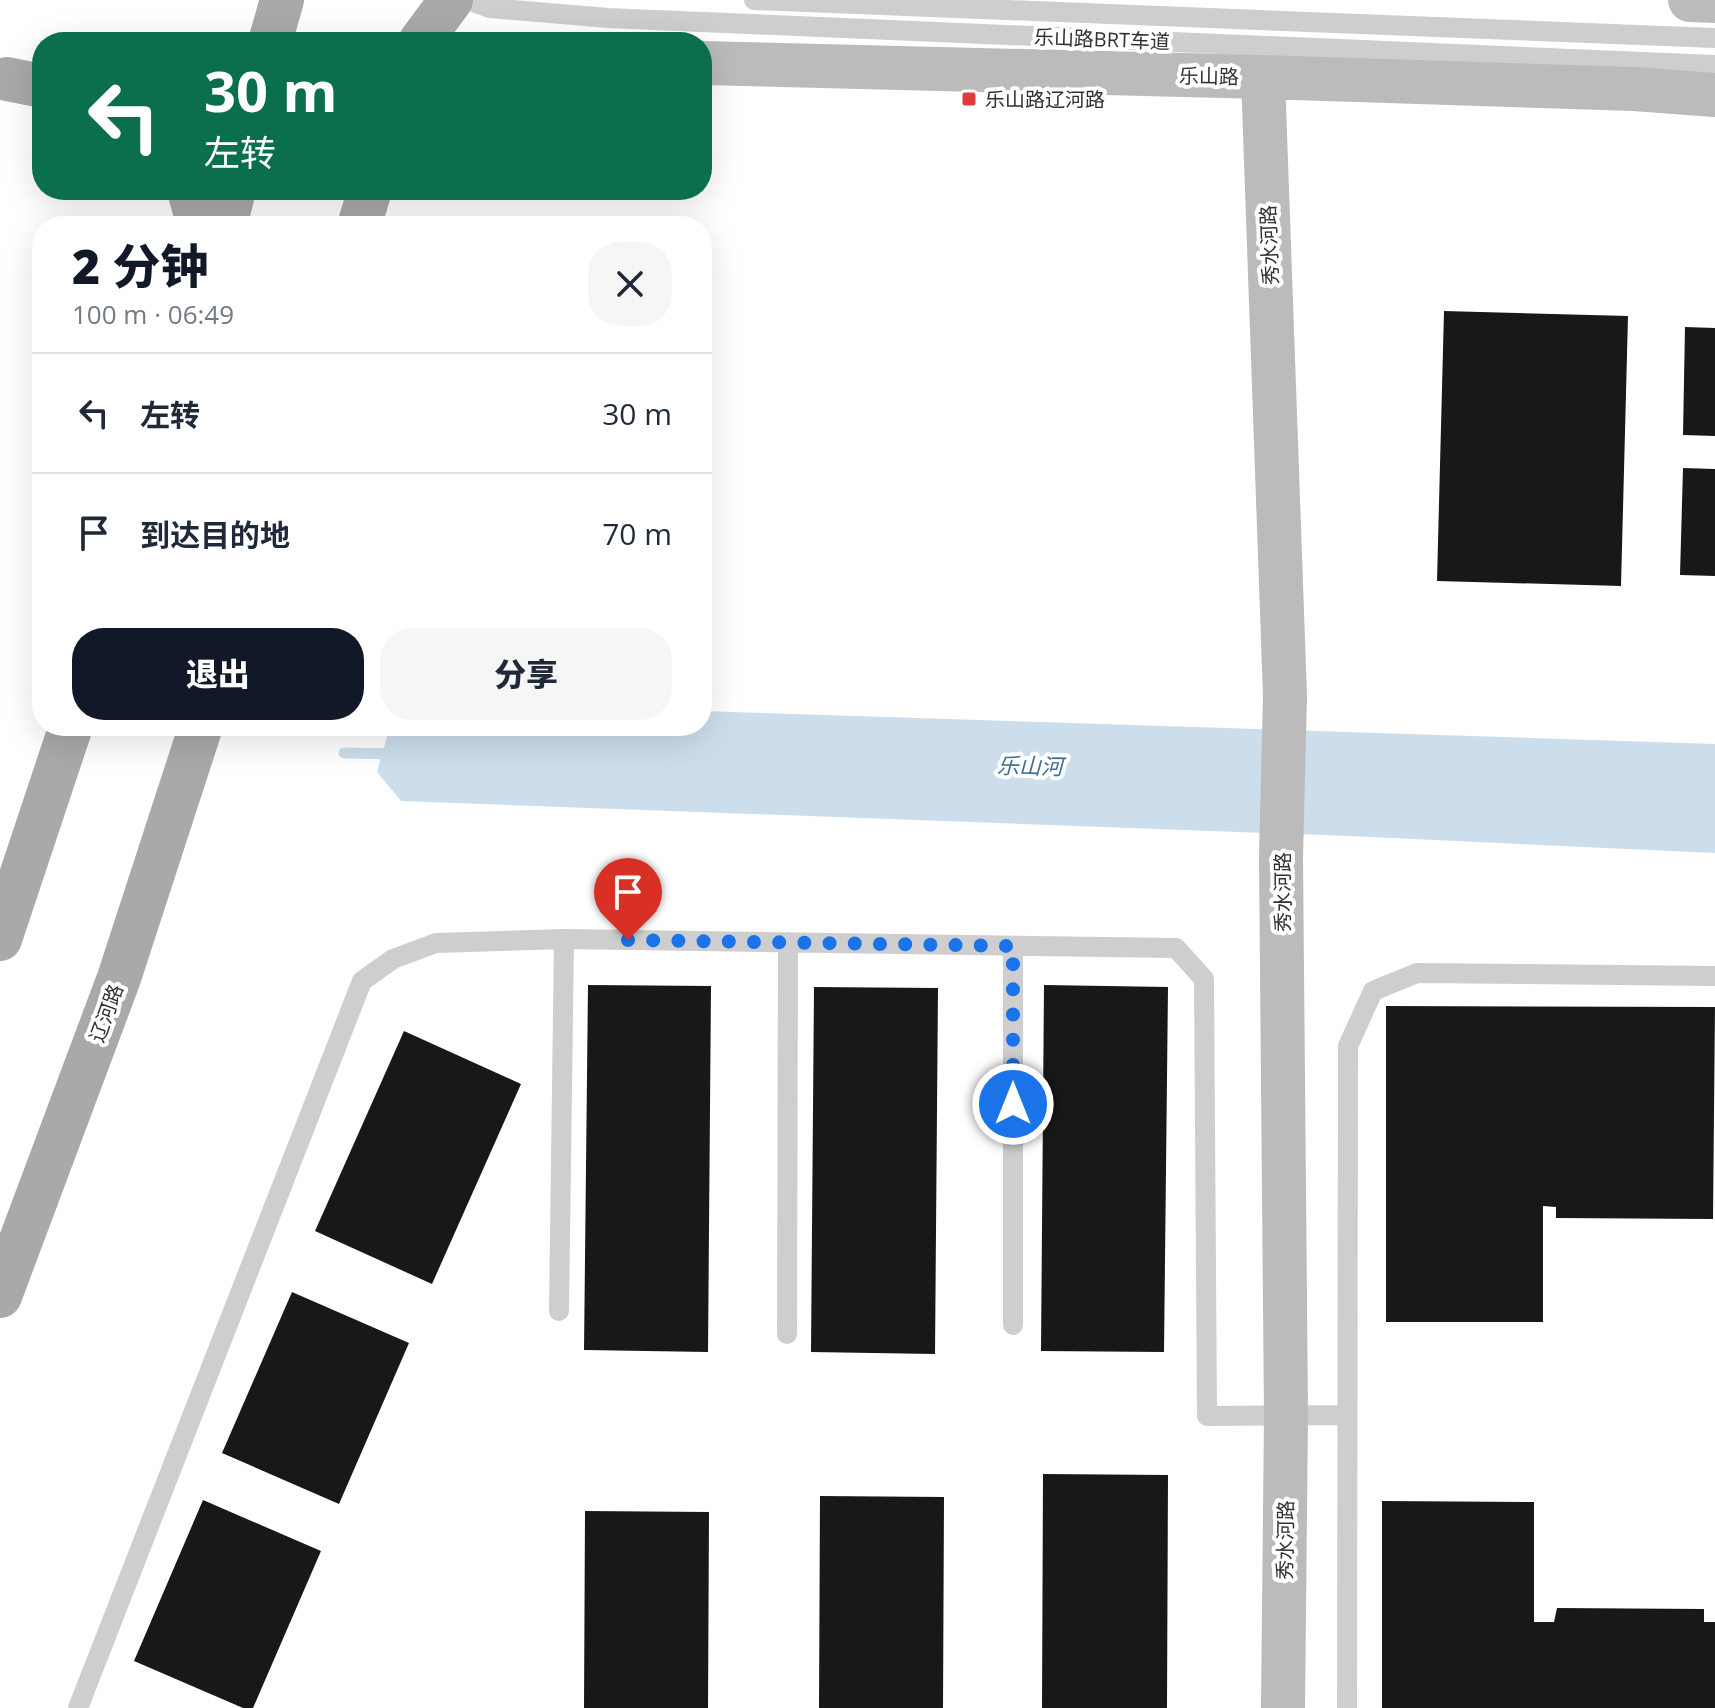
<!DOCTYPE html>
<html lang="zh">
<head>
<meta charset="utf-8">
<style>
  :root { --surface:#fff; --page:#f6f6f7; --text:#1f2937; --muted:#747a83; --line:#e0e1e3; --accent:#111827 }
  body { margin:0; font-family:"Open Sans","Noto Sans SC",sans-serif; background:var(--page); color:var(--text); height:100vh; display:flex; flex-direction:column; font-size:30px; white-space:nowrap }
  * { box-sizing:border-box; margin:0 }
  p { font-size:26px; color:var(--muted) }
  .icon { flex:none; width:44px; height:44px; fill:none; stroke:currentColor; stroke-width:2; stroke-linecap:round; stroke-linejoin:round }
  .map { position:relative; flex:1; overflow:hidden }
  .details { position:absolute; left:32px; top:216px; width:680px; height:520px; display:flex; flex-direction:column; background:var(--surface); border-radius:32px; box-shadow:0 8px 32px #0002 }
  .details>* { flex:none }
  .banner { position:absolute; left:32px; top:32px; width:680px; height:168px; border-radius:32px; box-shadow:0 8px 32px #0002; background:#0b6e4f; color:#fff; overflow:hidden }
  .pin { position:absolute; display:grid; place-items:center; width:68px; height:68px; color:#fff; margin:-82px -34px; border-radius:50% 50% 50% 0; rotate:-45deg; box-shadow:0 0 8px #0007 }
  .pin .icon { rotate:45deg }
  .me { position:absolute; width:88px; margin:-44px; rotate:0deg; stroke-linejoin:round; filter:drop-shadow(0 0 6px #0008) }
  .turn { display:flex; align-items:center; gap:28px; height:168px; padding:0 40px; font-size:36px }
  .turn .icon { width:104px; height:104px; stroke-width:2.5 }
  .turn b { display:block; font-size:56px; line-height:68px }
  .round { display:grid; place-items:center; flex:none; width:84px; height:84px; border-radius:32px; background:var(--page) }
  .summary { display:flex; align-items:center; justify-content:space-between; height:136px; padding:0 40px }
  h1 { font-size:48px; font-weight:800; line-height:60px; color:var(--accent) }
  .action { display:flex; gap:16px; margin-top:auto; padding:16px 40px }
  .action a { flex:1; height:92px; border-radius:32px; background:var(--accent); color:#fff; font-size:32px; font-weight:800; line-height:92px; text-align:center }
  .action a+a { background:var(--page); color:var(--text) }
  ul { padding:0; list-style:none }
  li { display:flex; align-items:center; gap:24px; height:120px; padding:0 40px; border-top:2px solid var(--line) }
  li div { flex:1 }
  li b { display:block; font-size:30px }
  li em { font-style:normal }
  .map>svg:first-child { display:block }
  .water { fill:#ccdeec }
  .lines { fill:none; stroke-linecap:round; stroke-linejoin:round }
  .stream { stroke:#ccdeec; stroke-width:11 }
  .building { fill:#181818 }
  .lane { stroke:#cecece; stroke-width:20 }
  .secondary { stroke:#bbb; stroke-width:44 }
  .primary { stroke:#a9a9a9; stroke-width:44 }
  .route { stroke:#1a73e8; stroke-width:14; stroke-dasharray:0 25.2 }
  .poi-dot { fill:#df3b3f; stroke:#fff; stroke-width:3 }
  .labels { text-anchor:middle; dominant-baseline:central; stroke-width:8; stroke-linejoin:round; paint-order:stroke }
  .street-label { font-size:20px; fill:#313131; stroke:#fff }
  .poi-label { font-size:20px; fill:#313131; stroke:#fff; text-anchor:start }
  .water-label { font-size:22px; font-style:italic; fill:#406e91; stroke:#fff }
</style>
</head>
<body>
<div class="map">
<svg width="1715" height="1708" viewBox="0 0 1715 1708">
  <rect width="100%" height="100%" fill="#fff"/>
  <path class="water" d="M702,711L1715,744V853L1349,836L401,801L377,772L390,726H702Z"/>
  <g class="lines">
    <path class="stream" d="M344,753L396,754"/>
  </g>
  <path class="building" d="M1444,311L1628,316L1621,586L1437,581Z
    M1685,327L1715,328V436L1683,435Z
    M1683,468L1715,469V576L1680,575Z
    M588,985L711,986L708,1352L584,1350Z
    M1044,985L1168,987L1164,1352L1041,1351Z
    M814,987L938,988L935,1354L811,1352Z
    M1386,1006L1715,1007L1713,1219L1556,1218V1207L1543,1206V1322H1386Z
    M404,1031L521,1084L432,1284L315,1231Z
    M292,1292L409,1343L339,1504L222,1453Z
    M1043,1474L1168,1475L1167,1708H1042Z
    M820,1496L944,1497L943,1708H819Z
    M203,1500L321,1551L253,1708H243L134,1661Z
    M1382,1501L1534,1502V1622H1554L1557,1608L1704,1609V1622H1715V1708H1382Z
    M585,1511L709,1512L708,1708H584Z"/>
  <g class="lines">
    <path class="lane" d="M468,0L490,8L608,18L1715,65
      M754,0L1715,38
      M1013,946V1325
      M559,1311L564,939
      M787,1334L788,942
      M78,1708L362,981L393,959L436,943L564,939L1176,948L1204,979L1207,1416L1347,1415
      M1347,1708L1348,1046L1373,991L1417,973L1715,976"/>
    <path class="secondary" d="M1690,0L1715,1
      M702,63L1263,77L1634,89L1715,95
      M1263,77L1285,696L1281,857L1286,1415L1283,1708"/>
    <path class="primary" d="M270,42L282,0
      M420,42L451,0
      M7,79L42,86
      M189,190L199,226
      M225,226L234,190
      M359,226L370,190
      M0,939L71,726
      M0,1296L119,978L201,726"/>
  </g>
  <g class="lines">
    <path class="route" d="M628,940L1013,946V1104"/>
  </g>
  <rect class="poi-dot" x="961" y="91" width="16" height="16" rx="4"/>
  <g class="labels">
    <g class="street-label">
      <text transform="translate(1102 39) rotate(2)">乐山路BRT车道</text>
      <text transform="translate(1209 76) rotate(1)">乐山路</text>
      <text transform="translate(1269 245) rotate(-92)">秀水河路</text>
      <text transform="translate(1282 892) rotate(-90)">秀水河路</text>
      <text transform="translate(106 1013) rotate(-70)">辽河路</text>
      <text transform="translate(1285 1540) rotate(-89)">秀水河路</text>
    </g>
    <g class="poi-label">
      <text x="985" y="99">乐山路辽河路</text>
    </g>
    <g class="water-label">
      <text transform="translate(1030 765) rotate(1)">乐山河</text>
    </g>
  </g>
</svg>
<div class="pin" style="left:628px;top:940px;background:#d93025"><svg class="icon" aria-label="arrive" viewBox="0 0 24 24"><path d="M6 21V4h12l-3 4 3 4H6"/></svg></div>
<svg class="me" style="left:1013px;top:1104px" viewBox="-20 -20 40 40"><circle r="17" fill="#1a73e8" stroke="#fff" stroke-width="3"/><path d="M0-11L8 9 0 5-8 9z" fill="#fff"/></svg>
<div class="banner">
<div class="turn"><svg class="icon" aria-label="left" viewBox="0 0 24 24"><path d="M17 20v-9H6M10 6l-5 5 5 5"/></svg><div><b>30 m</b>左转</div></div>
</div>
<section class="details">
<div class="summary"><div><h1>2 分钟</h1><p>100 m · 06:49</p></div><a class="round"><svg class="icon" aria-label="close" viewBox="0 0 24 24"><path d="M6 6l12 12M18 6L6 18"/></svg></a></div>
<ul>
<li><svg class="icon" aria-label="left" viewBox="0 0 24 24"><path d="M17 20v-9H6M10 6l-5 5 5 5"/></svg><div><b>左转</b></div><em>30 m</em></li>
<li><svg class="icon" aria-label="arrive" viewBox="0 0 24 24"><path d="M6 21V4h12l-3 4 3 4H6"/></svg><div><b>到达目的地</b></div><em>70 m</em></li>
</ul>
<div class="action"><a>退出</a><a>分享</a></div>
</section>
</div>
</body>
</html>
